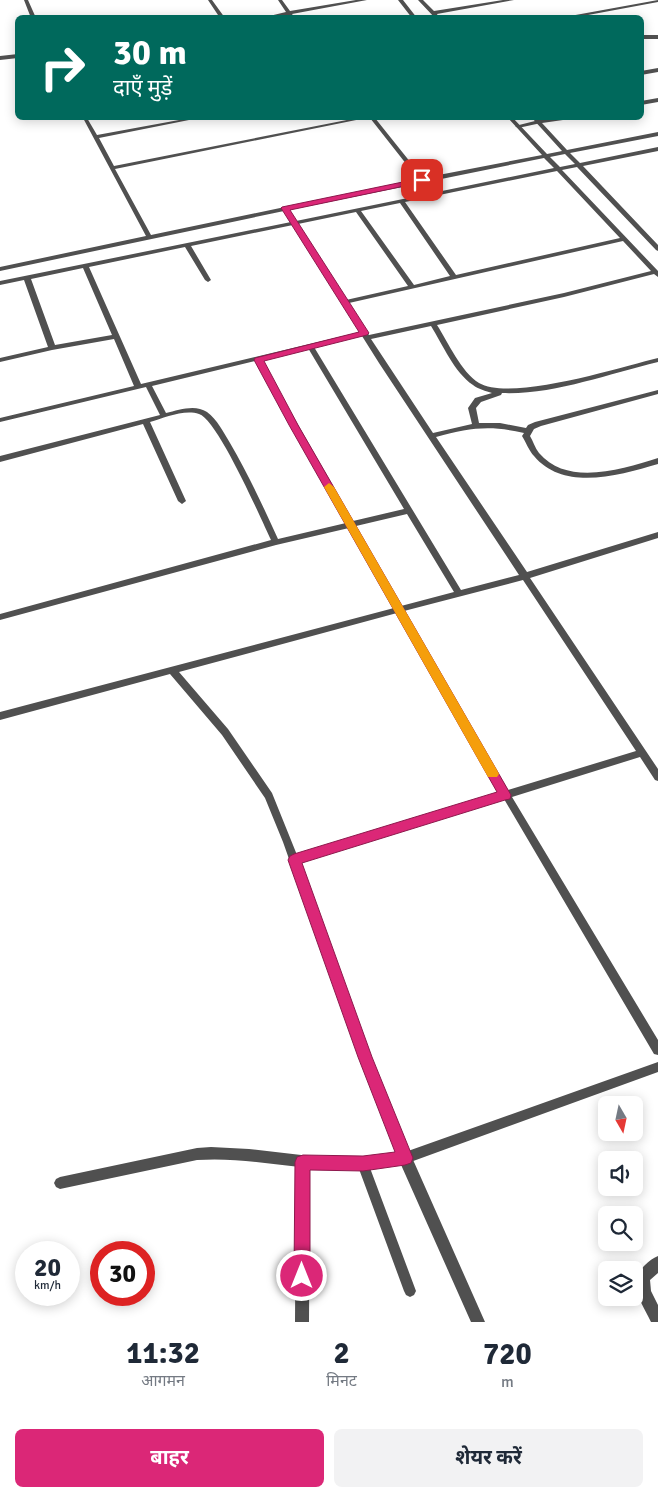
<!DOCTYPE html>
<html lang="hi">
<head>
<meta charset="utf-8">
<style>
  :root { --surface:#fff; --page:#f2f2f3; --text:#1f2937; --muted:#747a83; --accent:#db2777 }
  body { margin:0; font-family:Signika,"Noto Sans Devanagari",sans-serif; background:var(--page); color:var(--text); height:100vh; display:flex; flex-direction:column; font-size:19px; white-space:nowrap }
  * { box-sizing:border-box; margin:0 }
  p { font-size:16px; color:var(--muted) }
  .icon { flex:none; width:28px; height:28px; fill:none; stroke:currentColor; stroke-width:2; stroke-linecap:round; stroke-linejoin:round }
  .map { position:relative; height:1322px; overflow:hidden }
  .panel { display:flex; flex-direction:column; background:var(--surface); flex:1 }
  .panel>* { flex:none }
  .top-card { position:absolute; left:15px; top:15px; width:629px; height:105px; border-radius:8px; box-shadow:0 2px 12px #0003; background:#00695c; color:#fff; overflow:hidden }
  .needle { width:32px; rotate:171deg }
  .controls { position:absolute; left:598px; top:1096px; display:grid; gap:10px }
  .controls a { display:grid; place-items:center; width:45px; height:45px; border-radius:8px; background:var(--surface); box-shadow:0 2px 12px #0003; font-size:25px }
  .speed { position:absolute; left:15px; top:1241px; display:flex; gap:10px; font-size:25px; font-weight:700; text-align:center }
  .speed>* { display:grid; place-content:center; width:65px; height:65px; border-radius:50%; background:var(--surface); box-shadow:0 2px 12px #0003; line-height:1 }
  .speed small { font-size:12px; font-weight:400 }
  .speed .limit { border:8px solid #d22; background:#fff; color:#111 }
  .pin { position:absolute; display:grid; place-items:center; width:42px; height:42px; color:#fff; margin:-21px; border-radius:10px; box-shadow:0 2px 8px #0006 }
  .me { position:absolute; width:55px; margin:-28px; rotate:0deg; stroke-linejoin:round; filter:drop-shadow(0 0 4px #0008) }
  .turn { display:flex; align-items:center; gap:18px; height:105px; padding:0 15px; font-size:22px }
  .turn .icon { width:65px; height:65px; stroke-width:2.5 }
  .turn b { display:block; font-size:35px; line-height:42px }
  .eta { display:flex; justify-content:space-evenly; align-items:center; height:85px; text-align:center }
  .eta b { font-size:30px; font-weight:700; line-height:35px }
  .button { display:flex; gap:10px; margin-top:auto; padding:10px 15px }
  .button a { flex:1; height:58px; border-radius:8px; background:var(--accent); color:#fff; font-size:20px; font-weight:700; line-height:58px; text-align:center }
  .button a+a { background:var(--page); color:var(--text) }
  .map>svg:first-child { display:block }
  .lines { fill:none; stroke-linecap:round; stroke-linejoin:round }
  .lane { fill:#505050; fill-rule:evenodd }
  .street { fill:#505050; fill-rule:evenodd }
  .route { fill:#db2777; stroke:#8e194d }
  .slow { fill:#f59e0b }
</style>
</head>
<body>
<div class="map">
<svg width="658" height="1322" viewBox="0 0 658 1322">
  <rect width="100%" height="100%" fill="#fff"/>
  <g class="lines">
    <path class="lane" d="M24,0H28L36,18H31Z
      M208,0H212L225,18H220Z
      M278,0H282L290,11L356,0H367L292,14L295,18H290L288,15L273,18H261L286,12Z
      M398,0H403L417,18H412Z
      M418,0H423L434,11L503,0H514L437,14L439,18H435Z
      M658,0V2L572,18H559Z
      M641,35H658V39H641Z
      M18,54V58L0,60V56Z
      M658,68V72L641,75V71Z
      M658,98V102L641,105V101Z
      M83,118H87L97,135L190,118H199L99,138L114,166L357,118H366L115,169L151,235L418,179L370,118H375L423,178L542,155L508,118H513L547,154L562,151L532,118H537L539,120L565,118L563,120L542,123L567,150L658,132V136L570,153L580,163L658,147V151L583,166L658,245V251L656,250L577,167L562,170L658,271V277L654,274L564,297L437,325C448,342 461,372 479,383C511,402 621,367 658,358V362C607,374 554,395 502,393L501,395L481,402L476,408L479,423H500L526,428L528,425L535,422L658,390V394L541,426L534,429L530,436C533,441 535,448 539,453C568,487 622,469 658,458V464C620,475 564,492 534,456C529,451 526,442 522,436L524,433C489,425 470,428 436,437L527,572L658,532V538L530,578L658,769V781L655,780L640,757L512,797L658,1040V1055L654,1054L504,799L300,862L371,1057L408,1151L658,1062V1072L405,1164L370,1168L416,1291L414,1295L410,1297L406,1295L404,1291L359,1169C304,1173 252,1156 197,1160L60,1189L56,1187L54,1183L56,1179L60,1177L197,1148L211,1147L249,1149L327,1158H353L397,1153L359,1057L283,842L265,798L222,735L170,674L0,720V712L394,608L349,528L276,545L0,620V614L271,540C261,519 218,420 199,414C184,409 164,418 150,422L186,501L182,504L178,501L143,424L0,462V456L160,415L146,387L0,422V418L134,386L114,339L52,350L0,362V358L48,347L24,280L0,285V281L291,222L284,211L0,271V267L146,236ZM565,154L575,164L560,167L550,157ZM544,158L554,168L296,221L289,210ZM557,171L620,238L456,275L405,202ZM400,203L450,276L414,285L361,211ZM356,212L408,286L346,300L298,224ZM293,225L360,332L141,384L89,267L185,247L205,280L208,282L211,280L191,246ZM623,241L651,271L564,293L369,335L349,303ZM83,268L112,335L55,345L31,279ZM431,326C443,345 454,372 473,385C478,389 486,391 492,393L475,398L468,408L472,424L433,433L371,339ZM362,336L379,363L519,575L461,590L314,347ZM308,348L404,509L353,521L261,360ZM255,361L346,523L278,539C263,506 248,474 230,443C224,433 217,419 207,412C195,404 179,410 166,413L152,386ZM407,514L454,592L401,606L356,526ZM523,580L636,751L508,790L462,713L404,611ZM397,613L456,719L500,793L297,855L272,793L228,729L179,672Z"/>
    <path class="street" d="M539,120L541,121V123L518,128L515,126Z
      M405,1151L410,1153L485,1322H471L398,1158L400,1153Z
      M303,1155L308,1157L310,1162L309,1322H295L296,1162L298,1157Z
      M658,1256V1273L650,1280L651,1291L658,1305V1322H651C642,1303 626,1283 645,1265C649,1261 653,1258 658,1256Z"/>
  </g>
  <path class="route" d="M422,178L424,179V182L290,210L369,333L367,335L264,361L298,425L511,795L510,799L505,800L302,863L372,1057L413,1158L411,1163L405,1165L363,1171L310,1170V1276L308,1282L302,1285L296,1282L294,1276L295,1162L297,1157L303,1155L363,1156L395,1152L358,1057L288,860L290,856L294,854L497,792L289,425L254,360L255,358L359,332L281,208L282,207Z"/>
  <path class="slow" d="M329,483L334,487L497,770L499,774L497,777H488L324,487Z"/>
</svg>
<div class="controls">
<a><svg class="needle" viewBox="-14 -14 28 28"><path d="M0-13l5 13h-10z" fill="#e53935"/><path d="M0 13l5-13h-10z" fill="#747a83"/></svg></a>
<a><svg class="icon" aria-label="sound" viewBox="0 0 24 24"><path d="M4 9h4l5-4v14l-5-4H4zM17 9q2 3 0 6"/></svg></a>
<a><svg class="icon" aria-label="search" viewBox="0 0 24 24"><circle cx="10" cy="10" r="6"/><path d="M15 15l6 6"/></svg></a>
<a><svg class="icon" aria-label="layers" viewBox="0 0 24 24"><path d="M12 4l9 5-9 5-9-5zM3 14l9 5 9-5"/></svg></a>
</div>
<div class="speed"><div>20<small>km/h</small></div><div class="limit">30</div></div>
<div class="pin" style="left:422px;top:180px;background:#d93025"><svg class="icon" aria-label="arrive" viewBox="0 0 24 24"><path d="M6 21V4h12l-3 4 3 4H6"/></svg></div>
<svg class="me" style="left:302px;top:1276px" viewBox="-20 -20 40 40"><circle r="17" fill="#db2777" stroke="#fff" stroke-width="3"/><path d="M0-11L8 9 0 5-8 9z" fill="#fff"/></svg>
<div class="top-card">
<div class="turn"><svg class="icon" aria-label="right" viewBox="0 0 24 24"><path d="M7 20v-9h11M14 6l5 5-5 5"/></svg><div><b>30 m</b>दाएँ मुड़ें</div></div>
</div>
</div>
<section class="panel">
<div class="eta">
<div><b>11:32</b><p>आगमन</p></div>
<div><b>2</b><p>मिनट</p></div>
<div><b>720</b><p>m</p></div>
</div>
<div class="button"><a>बाहर</a><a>शेयर करें</a></div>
</section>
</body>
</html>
